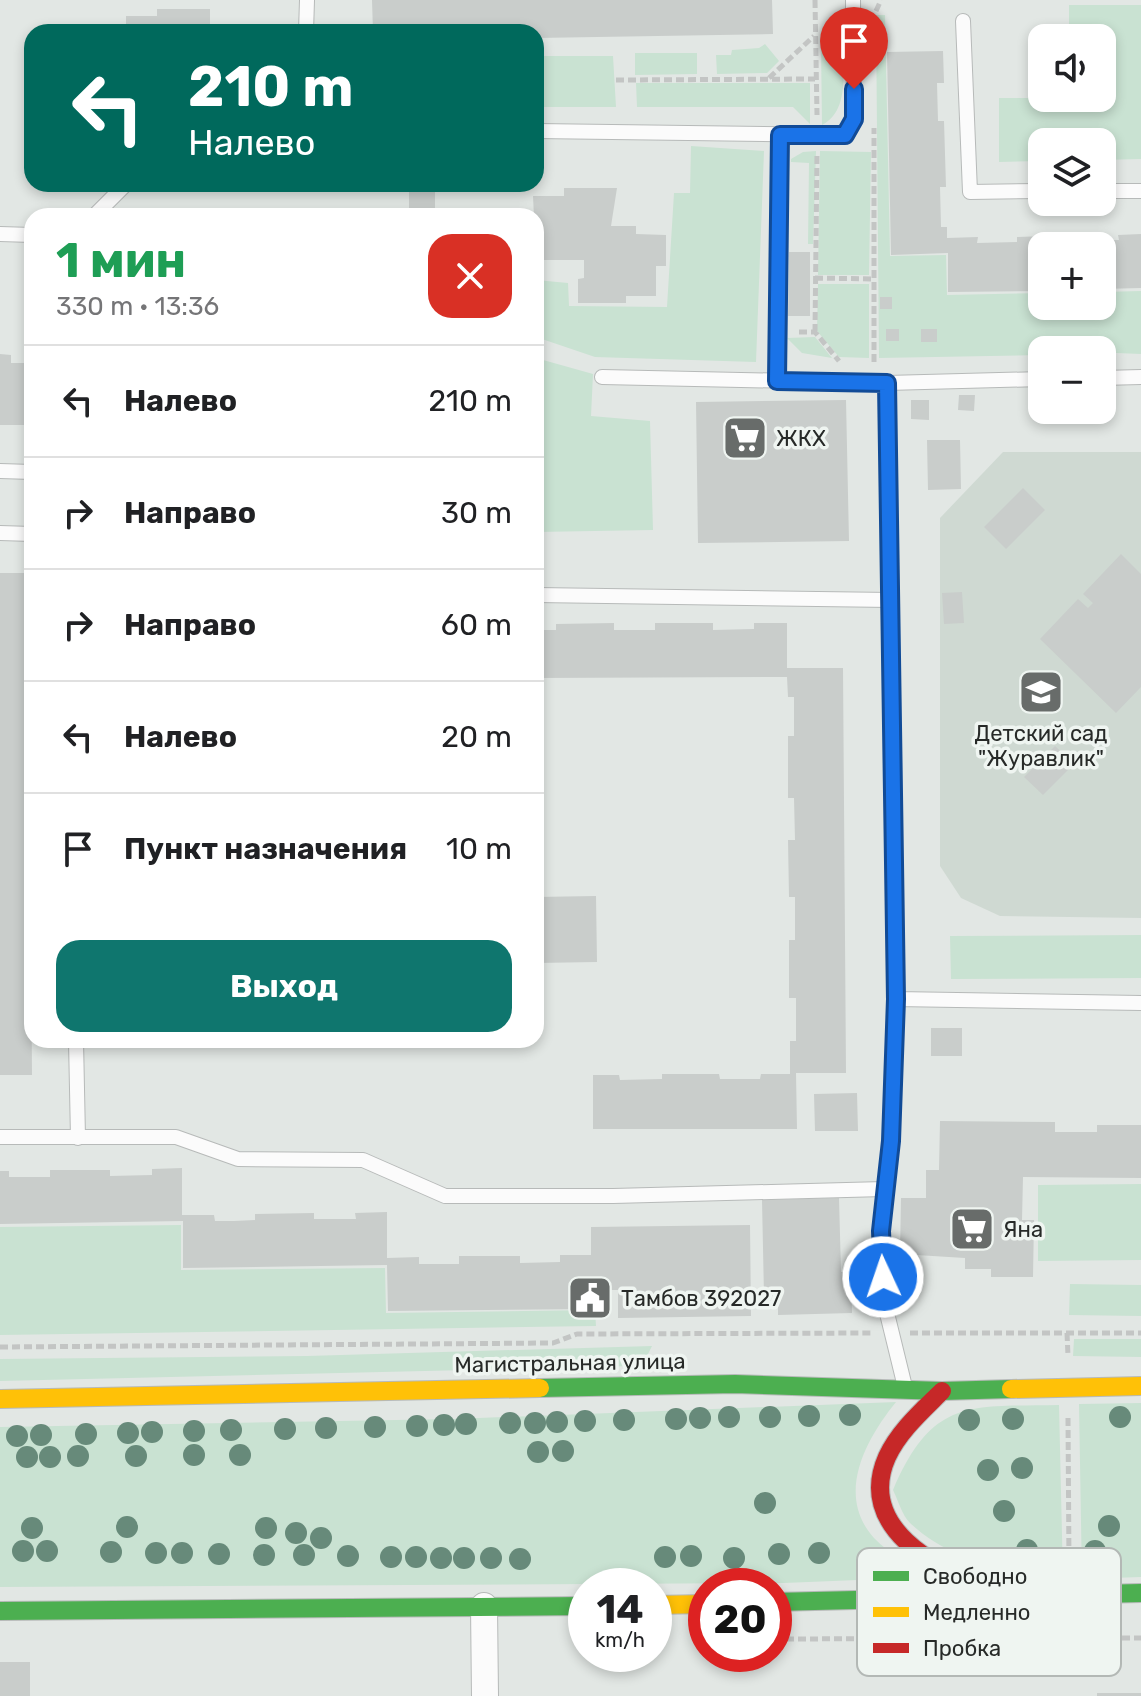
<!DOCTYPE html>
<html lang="ru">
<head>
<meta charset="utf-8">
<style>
  :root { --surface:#fff; --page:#f6f6f6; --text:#202124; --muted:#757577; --line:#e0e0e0; --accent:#0f766e }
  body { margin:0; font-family:Rubik,sans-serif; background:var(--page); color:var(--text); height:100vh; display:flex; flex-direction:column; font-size:30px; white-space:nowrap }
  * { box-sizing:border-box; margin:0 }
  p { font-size:26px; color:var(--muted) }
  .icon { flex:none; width:44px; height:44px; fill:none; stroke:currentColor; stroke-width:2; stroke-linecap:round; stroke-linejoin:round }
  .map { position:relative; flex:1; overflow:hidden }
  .side { position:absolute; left:24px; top:208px; width:520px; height:840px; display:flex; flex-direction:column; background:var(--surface); border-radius:24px; box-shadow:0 4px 12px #0003 }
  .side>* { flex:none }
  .banner { position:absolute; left:24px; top:24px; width:520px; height:168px; border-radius:24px; box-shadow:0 4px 12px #0003; background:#00695c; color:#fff; overflow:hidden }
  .buttons { position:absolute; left:1028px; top:24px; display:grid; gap:16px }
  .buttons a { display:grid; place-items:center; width:88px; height:88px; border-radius:16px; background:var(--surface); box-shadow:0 4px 12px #0003; font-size:40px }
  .speed { position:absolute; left:568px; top:1568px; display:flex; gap:16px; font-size:40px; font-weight:700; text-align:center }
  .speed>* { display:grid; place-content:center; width:104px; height:104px; border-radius:50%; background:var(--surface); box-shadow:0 4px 12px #0003; line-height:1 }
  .speed small { font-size:20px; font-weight:400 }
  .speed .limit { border:12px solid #d22; background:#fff; color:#111 }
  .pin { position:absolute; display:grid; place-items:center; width:68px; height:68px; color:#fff; margin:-82px -34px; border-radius:50% 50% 50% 0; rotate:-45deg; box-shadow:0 0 8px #0007 }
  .pin .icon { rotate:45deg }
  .me { position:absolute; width:88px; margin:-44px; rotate:357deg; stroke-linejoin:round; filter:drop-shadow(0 0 6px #0008) }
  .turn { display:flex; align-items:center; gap:28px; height:168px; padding:0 32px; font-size:36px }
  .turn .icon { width:104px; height:104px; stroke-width:2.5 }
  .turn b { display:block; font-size:56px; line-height:68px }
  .round { display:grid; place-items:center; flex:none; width:84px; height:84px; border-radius:24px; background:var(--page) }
  .head { display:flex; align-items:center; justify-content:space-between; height:136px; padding:0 32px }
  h1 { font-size:48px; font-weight:700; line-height:60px; color:#1e9e55 }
  .action { display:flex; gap:16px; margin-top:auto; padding:16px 32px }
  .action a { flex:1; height:92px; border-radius:24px; background:var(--accent); color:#fff; font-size:32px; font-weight:700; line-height:92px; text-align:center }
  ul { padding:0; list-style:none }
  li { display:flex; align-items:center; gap:24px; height:112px; padding:0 32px; border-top:2px solid var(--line) }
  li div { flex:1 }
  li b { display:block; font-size:30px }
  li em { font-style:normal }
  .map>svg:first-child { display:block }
  .built { fill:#cfd9d2 }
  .green { fill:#c9e2d2 }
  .building { fill:#c9cdcb }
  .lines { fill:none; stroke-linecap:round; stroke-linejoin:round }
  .lane-casing { stroke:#b7bab9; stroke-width:16 }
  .street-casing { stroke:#b7bab9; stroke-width:28 }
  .fast-casing { stroke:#b7bab9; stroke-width:20 }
  .slow-casing { stroke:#b7bab9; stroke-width:20 }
  .jam-casing { stroke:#b7bab9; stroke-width:20 }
  .path { stroke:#c3c5c4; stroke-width:5; stroke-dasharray:8 4; stroke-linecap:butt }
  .lane { stroke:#fbfbfb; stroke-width:14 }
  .street { stroke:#fbfbfb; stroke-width:26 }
  .fast { stroke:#4caf50; stroke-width:18 }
  .slow { stroke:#ffc107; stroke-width:18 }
  .jam { stroke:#c62828; stroke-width:18 }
  .tree { fill:#678a7a }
  .route-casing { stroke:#114b97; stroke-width:20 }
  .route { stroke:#1a73e8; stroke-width:14 }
  .labels { text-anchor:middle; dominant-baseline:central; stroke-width:7; stroke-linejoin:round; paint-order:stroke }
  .poi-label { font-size:22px; fill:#272a28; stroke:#eff5f1; text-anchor:start }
  .street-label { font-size:22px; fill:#272a28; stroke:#eff5f1 }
  .key { fill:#eff5f1; stroke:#b3b8b5; stroke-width:2 }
  .key-label { font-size:22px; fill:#272a28 }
</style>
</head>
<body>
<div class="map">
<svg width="1141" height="1696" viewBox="0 0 1141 1696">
  <rect width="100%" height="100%" fill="#e2e7e4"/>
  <path class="built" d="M1003,452H1141V918L1000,916L961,898L940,866V518Z"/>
  <path class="green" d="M1069,5H1141V159L1102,160V142H1042V161L999,162V98H1102V38H1069Z
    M876,15H885L890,256L946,255L947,295L1042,293V306H1102V292L1141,291V354L1042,350V355L879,358Z
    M765,44L779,61L767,73L717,74L716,55H731L732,50L759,48Z
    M821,44H842C843,69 850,111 822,125Z
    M635,53H697V74L635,75Z
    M613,56L616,107H536V56Z
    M636,83H810V124L793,107H637Z
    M691,146L764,151L756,362L595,357L536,337V280L568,283L569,306L667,307L674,193H690Z
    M816,151L813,244H808L809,163L791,162V159L803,152Z
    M820,151L871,152L869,275H818Z
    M818,284H869V358L839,357L817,331Z
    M815,337L832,358L802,353L787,338Z
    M536,358L593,374L591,416L650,421L653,530L536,532Z
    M1141,935V978L951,979L950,936Z
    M1141,1184V1260L1038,1261V1185Z
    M181,1225V1270L385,1268L386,1313L595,1310L596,1326L0,1335V1227Z
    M1070,1284L1141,1285V1316L1069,1315Z
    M1074,1339H1141V1357L1073,1356Z
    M652,1346L646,1358L634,1366L0,1381V1359L307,1356Z
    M896,1402C866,1439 835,1495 874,1538C890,1555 911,1565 931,1577L784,1583L0,1587V1427L453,1419Z
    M1141,1403V1577L1082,1579L1079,1404Z
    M1059,1405L1063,1579C1011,1574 950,1561 910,1523C902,1515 898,1500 893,1490C933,1397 970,1407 1059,1405Z"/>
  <path class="building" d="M372,0H772L773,34L536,38V32H373Z
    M157,9H210V28H204V32H126V16H157Z
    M1028,44H1042V87L1029,88Z
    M943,51L944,83H937L938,121H944L946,187H940L941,227H947V238L978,237L977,243L1017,242V237L1077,235V241L1119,240L1118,235L1141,234V288L1102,289V246H1042V291L948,292V253L891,255L887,52Z
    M409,184H435V214L409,213Z
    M564,188H617L611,226H636V234L666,235V266H656V296H626V303H578V279L584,278V260H536L533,196H564Z
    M789,252H810V316H788Z
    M880,297H892V309H880Z
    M886,329H899V341H886Z
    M921,329H937V342H921Z
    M0,354L11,355V363H32L30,425H0Z
    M959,395H975L974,411L958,410Z
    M1030,396H1042V410H1030Z
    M846,400L849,541L698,543L696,402Z
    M911,400H929V420L911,419Z
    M927,440H960L961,489L928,490Z
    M1023,488L1045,510L1006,549L984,527Z
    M1121,554L1141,574V687L1116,713L1040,639L1078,599L1088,608L1093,603L1083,594Z
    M0,573H28L32,1075H0Z
    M962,592L964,623L944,624L942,593Z
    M614,623V630H655V623H713V630L754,629V623H787V668H843L846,1073H796L797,1129H593V1075H619L620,1080L662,1079V1074H719L720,1079H760L761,1074H790V1041H796V998H789V940H795V897H789L788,840H795L794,798H788V736H794V697H788L787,677L536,678V630H556V624Z
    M1055,746L1074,764L1043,795L1024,777Z
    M596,896L597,962L536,963V897Z
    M931,1028H962V1056H931Z
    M857,1093L858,1131H815L814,1094Z
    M940,1121L1055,1122V1132H1097V1125H1141V1178L1023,1177L1022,1220H1034L1033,1277H991V1269H965V1258L900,1254L901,1198H926V1170H939Z
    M182,1168V1215H214L215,1221H234L255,1220V1214L314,1213V1219H356L355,1213L387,1212V1258L419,1257V1264H459V1256H520V1263L560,1262V1255H591V1227L750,1225L751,1316L618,1318V1290H592V1309L388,1311L387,1265L183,1268V1221L0,1224V1171H9V1177H50V1170H110V1176L152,1175V1169Z
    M839,1198L841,1272H851L852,1313L778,1315V1296H764L762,1200Z
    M0,1662H30V1696H0Z
    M1097,1693H1141V1696H1097Z"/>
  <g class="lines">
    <g class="lane-casing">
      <path id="lane" d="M963,21L970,192L1042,191
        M306,32L307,0
        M536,131L845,135L854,119L853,0
        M1102,191H1141
        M94,216L126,184
        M0,234L32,235
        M602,377L887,383L1042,379
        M1102,378L1141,377
        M777,381L780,135
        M887,383L896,999L891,1141L881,1231L884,1301L905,1387
        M0,471L32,472
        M0,533L32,534
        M536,595L891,600
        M896,999L1141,1003
        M76,1040L78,1138
        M0,1137H176L238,1159L363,1160L445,1196H613L884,1189"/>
    </g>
    <g class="street-casing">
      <path id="street" d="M484,1606L485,1696"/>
    </g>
    <g class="fast-casing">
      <path id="fast" d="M540,1388L735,1384L942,1391L1011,1389
        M774,1602L1141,1593
        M0,1611L586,1606"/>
    </g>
    <g class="slow-casing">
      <path id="slow" d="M1011,1389L1141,1386
        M0,1399L540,1388
        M654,1605L706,1604"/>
    </g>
    <g class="jam-casing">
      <path id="jam" d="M942,1391C922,1411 899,1431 887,1457C856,1527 935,1569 990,1587"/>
    </g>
    <path class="path" d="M815,0L817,115
      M876,11L881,0
      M769,78L814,36
      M616,80L815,79
      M815,278L873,279
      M799,332H815L839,361
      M815,332L817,153
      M874,362V128
      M910,1333H1141
      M1067,1333L1068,1356
      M0,1347L553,1343L577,1334L872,1333
      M1068,1418L1069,1564
      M774,1639L1141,1638"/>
    <use href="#lane" class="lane"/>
    <use href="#street" class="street"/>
    <use href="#fast" class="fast"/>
    <use href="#slow" class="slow"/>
    <use href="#jam" class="jam"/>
  </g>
  <g class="tree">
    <circle cx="850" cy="1415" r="11"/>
    <circle cx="809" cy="1416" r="11"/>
    <circle cx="729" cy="1417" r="11"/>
    <circle cx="770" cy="1417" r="11"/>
    <circle cx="1120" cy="1417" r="11"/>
    <circle cx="700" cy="1418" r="11"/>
    <circle cx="676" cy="1419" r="11"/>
    <circle cx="1013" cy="1419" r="11"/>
    <circle cx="624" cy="1420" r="11"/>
    <circle cx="969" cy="1420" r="11"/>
    <circle cx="585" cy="1421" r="11"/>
    <circle cx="557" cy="1422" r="11"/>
    <circle cx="510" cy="1423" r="11"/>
    <circle cx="535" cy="1423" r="11"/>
    <circle cx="466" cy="1424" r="11"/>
    <circle cx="444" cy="1425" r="11"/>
    <circle cx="417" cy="1426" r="11"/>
    <circle cx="375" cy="1427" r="11"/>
    <circle cx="326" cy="1428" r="11"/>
    <circle cx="285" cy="1429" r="11"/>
    <circle cx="231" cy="1430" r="11"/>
    <circle cx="194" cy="1431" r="11"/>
    <circle cx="152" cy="1432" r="11"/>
    <circle cx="128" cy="1433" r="11"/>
    <circle cx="86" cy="1434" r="11"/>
    <circle cx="41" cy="1435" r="11"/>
    <circle cx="17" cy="1436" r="11"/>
    <circle cx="563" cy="1451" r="11"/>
    <circle cx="538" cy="1452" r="11"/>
    <circle cx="194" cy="1455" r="11"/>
    <circle cx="240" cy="1455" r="11"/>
    <circle cx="78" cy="1456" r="11"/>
    <circle cx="136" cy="1456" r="11"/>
    <circle cx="27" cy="1457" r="11"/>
    <circle cx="50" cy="1457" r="11"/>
    <circle cx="1022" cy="1468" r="11"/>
    <circle cx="988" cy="1470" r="11"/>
    <circle cx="765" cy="1503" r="11"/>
    <circle cx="1004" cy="1511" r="11"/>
    <circle cx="1109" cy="1526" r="11"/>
    <circle cx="127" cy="1527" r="11"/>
    <circle cx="32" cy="1528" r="11"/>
    <circle cx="266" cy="1528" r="11"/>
    <circle cx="296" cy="1533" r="11"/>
    <circle cx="321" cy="1538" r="11"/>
    <circle cx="1027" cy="1550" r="11"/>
    <circle cx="23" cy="1551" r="11"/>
    <circle cx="47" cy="1551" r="11"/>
    <circle cx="1095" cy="1551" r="11"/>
    <circle cx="111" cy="1552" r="11"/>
    <circle cx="156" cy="1553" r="11"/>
    <circle cx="182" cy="1553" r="11"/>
    <circle cx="819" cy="1553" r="11"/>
    <circle cx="219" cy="1554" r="11"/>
    <circle cx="779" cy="1554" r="11"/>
    <circle cx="264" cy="1555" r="11"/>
    <circle cx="304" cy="1555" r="11"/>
    <circle cx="348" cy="1556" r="11"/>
    <circle cx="691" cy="1556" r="11"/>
    <circle cx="391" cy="1557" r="11"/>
    <circle cx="416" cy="1557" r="11"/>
    <circle cx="665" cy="1557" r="11"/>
    <circle cx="441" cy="1558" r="11"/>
    <circle cx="464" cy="1558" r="11"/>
    <circle cx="491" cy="1558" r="11"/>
    <circle cx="734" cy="1558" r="11"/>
    <circle cx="520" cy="1559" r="11"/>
  </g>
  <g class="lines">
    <g class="route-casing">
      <path id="route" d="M854,89V119L845,135H780L777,381L887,383L896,999L891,1141L881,1231L883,1277"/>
    </g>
    <use href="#route" class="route"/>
  </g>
  <defs>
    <g id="supermarket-square" transform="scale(2.3)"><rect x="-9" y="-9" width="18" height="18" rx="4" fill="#686c6a" stroke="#eff5f1"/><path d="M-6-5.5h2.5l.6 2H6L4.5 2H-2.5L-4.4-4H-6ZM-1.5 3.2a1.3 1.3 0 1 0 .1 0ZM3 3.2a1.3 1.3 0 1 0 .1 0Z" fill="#fff"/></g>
    <g id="school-square" transform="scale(2.3)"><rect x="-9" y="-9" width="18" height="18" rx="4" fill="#686c6a" stroke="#eff5f1"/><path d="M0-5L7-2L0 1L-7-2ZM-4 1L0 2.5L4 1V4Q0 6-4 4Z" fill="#fff"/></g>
    <g id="civic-square" transform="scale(2.3)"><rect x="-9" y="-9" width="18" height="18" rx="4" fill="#686c6a" stroke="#eff5f1"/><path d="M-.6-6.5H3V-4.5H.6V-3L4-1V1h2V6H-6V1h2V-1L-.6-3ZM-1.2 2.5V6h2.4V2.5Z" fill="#fff"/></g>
  </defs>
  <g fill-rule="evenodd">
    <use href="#supermarket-square" x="745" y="438"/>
    <use href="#school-square" x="1041" y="692"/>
    <use href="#supermarket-square" x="972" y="1229"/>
    <use href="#civic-square" x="590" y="1298"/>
  </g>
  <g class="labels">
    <g class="poi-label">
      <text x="776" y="438">ЖКХ</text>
      <text x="1041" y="733" text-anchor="middle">Детский сад<tspan x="1041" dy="25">"Журавлик"</tspan></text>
      <text x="1003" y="1229">Яна</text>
      <text x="621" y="1298">Тамбов 392027</text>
    </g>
    <g class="street-label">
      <text transform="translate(570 1363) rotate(-1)">Магистральная улица</text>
    </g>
  </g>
  <rect x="857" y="1548" width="264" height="128" rx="12" class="key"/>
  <rect x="873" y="1571" width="36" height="10" fill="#4caf50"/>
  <rect x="873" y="1607" width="36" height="10" fill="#ffc107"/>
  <rect x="873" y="1643" width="36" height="10" fill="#c62828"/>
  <g class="key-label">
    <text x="923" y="1584">Свободно</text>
    <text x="923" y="1620">Медленно</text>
    <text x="923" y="1656">Пробка</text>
  </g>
</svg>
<div class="buttons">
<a><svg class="icon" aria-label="sound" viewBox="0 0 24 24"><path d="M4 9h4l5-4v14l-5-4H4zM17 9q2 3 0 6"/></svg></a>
<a><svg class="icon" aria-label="layers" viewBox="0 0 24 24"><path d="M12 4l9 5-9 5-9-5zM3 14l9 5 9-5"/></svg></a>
<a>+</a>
<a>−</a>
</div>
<div class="speed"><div>14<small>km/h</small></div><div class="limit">20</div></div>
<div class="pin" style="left:854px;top:89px;background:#d93025"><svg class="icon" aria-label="arrive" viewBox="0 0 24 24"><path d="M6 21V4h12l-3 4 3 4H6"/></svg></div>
<svg class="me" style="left:883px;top:1277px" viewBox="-20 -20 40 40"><circle r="17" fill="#1a73e8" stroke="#fff" stroke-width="3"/><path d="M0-11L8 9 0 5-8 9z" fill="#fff"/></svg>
<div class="banner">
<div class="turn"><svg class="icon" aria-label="left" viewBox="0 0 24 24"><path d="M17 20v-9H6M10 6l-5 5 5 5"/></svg><div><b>210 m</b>Налево</div></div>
</div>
<section class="side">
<div class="head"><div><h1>1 мин</h1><p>330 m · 13:36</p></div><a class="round" style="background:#d93025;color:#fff"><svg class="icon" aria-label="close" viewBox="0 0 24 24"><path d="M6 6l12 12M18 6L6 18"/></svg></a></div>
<ul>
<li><svg class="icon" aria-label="left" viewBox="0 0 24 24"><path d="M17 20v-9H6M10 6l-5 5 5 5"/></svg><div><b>Налево</b></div><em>210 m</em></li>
<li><svg class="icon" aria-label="right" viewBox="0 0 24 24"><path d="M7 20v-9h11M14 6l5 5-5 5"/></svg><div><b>Направо</b></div><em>30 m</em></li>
<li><svg class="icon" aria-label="right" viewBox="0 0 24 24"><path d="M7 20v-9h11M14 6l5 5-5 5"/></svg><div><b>Направо</b></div><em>60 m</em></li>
<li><svg class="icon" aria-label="left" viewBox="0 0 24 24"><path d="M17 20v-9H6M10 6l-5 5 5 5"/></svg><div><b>Налево</b></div><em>20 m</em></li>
<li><svg class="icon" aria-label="arrive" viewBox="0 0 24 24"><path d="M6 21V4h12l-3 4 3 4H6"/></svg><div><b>Пункт назначения</b></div><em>10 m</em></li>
</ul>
<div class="action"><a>Выход</a></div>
</section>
</div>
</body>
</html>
